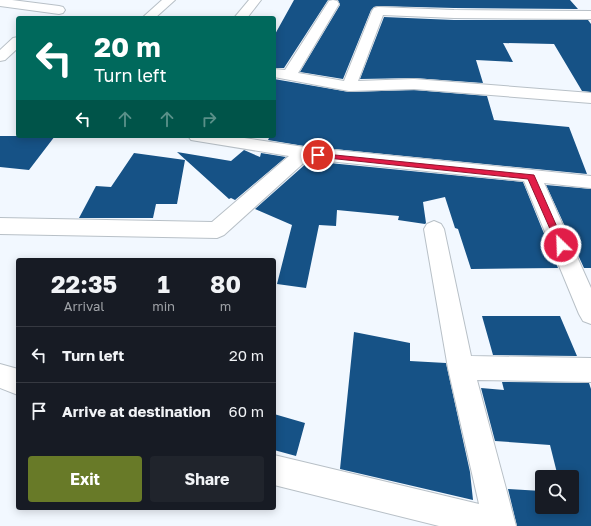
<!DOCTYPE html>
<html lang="en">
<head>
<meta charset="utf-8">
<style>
  :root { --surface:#171b24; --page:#20242c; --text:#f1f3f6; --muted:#9ea1a6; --line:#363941; --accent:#687a28 }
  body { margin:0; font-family:"Golos Text",sans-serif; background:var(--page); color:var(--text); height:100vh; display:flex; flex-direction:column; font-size:15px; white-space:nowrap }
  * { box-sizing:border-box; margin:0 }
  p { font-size:13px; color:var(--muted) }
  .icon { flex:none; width:22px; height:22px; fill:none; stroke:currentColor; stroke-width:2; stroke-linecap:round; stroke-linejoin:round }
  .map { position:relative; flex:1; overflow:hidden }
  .panel { position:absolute; left:16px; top:258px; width:260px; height:252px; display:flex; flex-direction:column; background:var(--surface); border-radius:4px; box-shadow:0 2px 10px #0003 }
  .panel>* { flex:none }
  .top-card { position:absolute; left:16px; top:16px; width:260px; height:122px; border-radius:4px; box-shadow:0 2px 10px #0003; background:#00695c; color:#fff; overflow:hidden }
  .buttons { position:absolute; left:535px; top:470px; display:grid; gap:8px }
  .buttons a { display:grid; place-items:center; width:44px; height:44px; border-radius:4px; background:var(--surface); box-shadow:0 2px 10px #0003; font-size:20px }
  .pin { position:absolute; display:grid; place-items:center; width:34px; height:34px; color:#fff; margin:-17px; border:2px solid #fff; border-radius:50%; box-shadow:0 1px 4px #0007 }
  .me { position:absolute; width:44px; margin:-22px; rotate:336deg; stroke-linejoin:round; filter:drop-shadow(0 0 3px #0008) }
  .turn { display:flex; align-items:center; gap:14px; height:84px; padding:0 12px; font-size:18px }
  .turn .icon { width:52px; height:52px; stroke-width:2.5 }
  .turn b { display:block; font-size:28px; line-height:34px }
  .lanes { display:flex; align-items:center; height:38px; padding:0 12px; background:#0003; justify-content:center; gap:20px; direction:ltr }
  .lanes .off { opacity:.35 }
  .eta { display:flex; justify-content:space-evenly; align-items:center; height:68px; text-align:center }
  .eta b { font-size:24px; font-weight:700; line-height:28px }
  .button { display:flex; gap:8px; margin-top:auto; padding:8px 12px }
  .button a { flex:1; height:46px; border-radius:4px; background:var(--accent); color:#fff; font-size:16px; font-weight:700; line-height:46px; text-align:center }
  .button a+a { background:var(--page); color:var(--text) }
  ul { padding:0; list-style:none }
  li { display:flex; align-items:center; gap:12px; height:56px; padding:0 12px; border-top:1px solid var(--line) }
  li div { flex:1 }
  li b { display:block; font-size:15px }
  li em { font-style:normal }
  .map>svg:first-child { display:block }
  .building { fill:#165286 }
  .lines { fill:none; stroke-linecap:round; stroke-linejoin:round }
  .minor-casing { stroke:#b8c0c7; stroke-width:2 }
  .minor { fill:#fff; fill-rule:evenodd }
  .route { fill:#e11d48; stroke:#92132f }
</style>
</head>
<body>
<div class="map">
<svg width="591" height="526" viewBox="0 0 591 526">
  <rect width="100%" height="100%" fill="#f2f8ff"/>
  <path class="building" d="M294,0H328L284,68H274V36Z
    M338,0H570L578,9L454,8L378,6L374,7L371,10L343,79L300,72L340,5Z
    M384,17L454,20H588L591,24V92L582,91L554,44L503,43L513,62L476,60L483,83L414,78L360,79Z
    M274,79L349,92L414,90L487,96L494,120L569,127L587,174L304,146L268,140L270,136H274Z
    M0,136H55L29,170L0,167Z
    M244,150L260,157L261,153L286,157L235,200L231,198L229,199L177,152L231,161Z
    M134,153L185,160L177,204H156L153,218H79L96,186L111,187Z
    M309,161L523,182L558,268L471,269L458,229L455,228L445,197L423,202L426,223L425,224L398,220L399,216L337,210L336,226L319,225L306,288L277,284L292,225L255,209Z
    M546,185L591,189V268H584Z
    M482,316H560L577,356L493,355Z
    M354,332L410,343V361L446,363L470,472L473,500L340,469Z
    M502,382L589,383L591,389V526H517L508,489L542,491V507H572V477H558L550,445L495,441L481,388L504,390Z
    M274,414L305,423L296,456L274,450Z"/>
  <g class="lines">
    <g class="minor-casing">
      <path id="minor" d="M0,0H12L59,6L63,7L65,10L63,13L59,14L0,6Z
        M162,0H175L155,18H142Z
        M249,0H261L247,18H234Z
        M333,0L337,1L339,4L298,73L344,81L372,11L374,8L378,7L454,10L591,11V19L454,18L383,15L358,81L414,79L591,93V103L414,89L349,91L274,77V69L285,70L329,1Z
        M18,37V48L5,60L0,61V50L13,38Z
        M188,136H231L304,147L591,176V188L544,183L591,288V324L583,321L579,314L524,181L308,159L224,235L217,238L0,234V218L212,222L289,156L197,141L191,140Z
        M434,221L441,224L444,229L471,356L591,358V382L477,380L516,526H439L274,485V455L479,504L448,368L424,229L427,224Z
        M0,364L18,369V395L0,388Z"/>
    </g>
    <use href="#minor" class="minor"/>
  </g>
  <path class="route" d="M315,153L534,175L565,245L561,248L558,247L528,179L318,157L314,155Z"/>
</svg>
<div class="buttons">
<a><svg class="icon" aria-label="search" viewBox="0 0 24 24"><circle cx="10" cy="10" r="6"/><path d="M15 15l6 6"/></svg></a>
</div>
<div class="pin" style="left:318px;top:155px;background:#d93025"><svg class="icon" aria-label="arrive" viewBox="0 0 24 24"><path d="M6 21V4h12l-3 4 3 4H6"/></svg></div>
<svg class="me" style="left:561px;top:245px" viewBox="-20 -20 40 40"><circle r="17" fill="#e11d48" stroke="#fff" stroke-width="3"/><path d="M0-11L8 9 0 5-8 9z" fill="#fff"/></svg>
<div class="top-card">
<div class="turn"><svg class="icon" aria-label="left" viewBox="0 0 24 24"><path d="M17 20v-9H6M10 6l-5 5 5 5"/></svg><div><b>20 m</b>Turn left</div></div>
<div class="lanes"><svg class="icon" aria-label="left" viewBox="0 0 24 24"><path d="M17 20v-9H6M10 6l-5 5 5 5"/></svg><svg class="icon off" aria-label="ahead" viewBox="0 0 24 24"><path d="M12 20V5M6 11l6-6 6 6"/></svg><svg class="icon off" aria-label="ahead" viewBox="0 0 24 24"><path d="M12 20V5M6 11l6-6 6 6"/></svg><svg class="icon off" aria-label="right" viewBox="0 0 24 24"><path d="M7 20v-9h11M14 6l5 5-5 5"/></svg></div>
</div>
<section class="panel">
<div class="eta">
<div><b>22:35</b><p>Arrival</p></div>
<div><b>1</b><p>min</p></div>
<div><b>80</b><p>m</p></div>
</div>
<ul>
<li><svg class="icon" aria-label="left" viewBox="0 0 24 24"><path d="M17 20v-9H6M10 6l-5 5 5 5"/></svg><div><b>Turn left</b></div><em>20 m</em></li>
<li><svg class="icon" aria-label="arrive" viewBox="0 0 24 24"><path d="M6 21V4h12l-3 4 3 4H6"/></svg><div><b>Arrive at destination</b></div><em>60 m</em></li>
</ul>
<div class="button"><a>Exit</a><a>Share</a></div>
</section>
</div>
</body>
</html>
